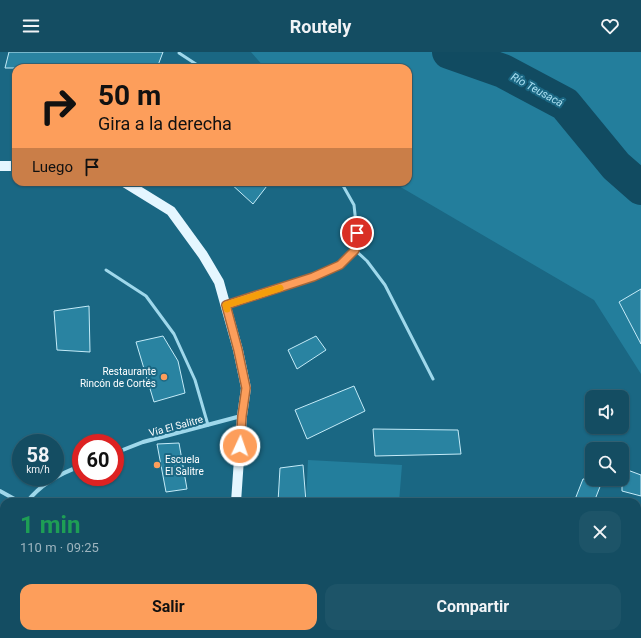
<!DOCTYPE html>
<html lang="es">
<head>
<meta charset="utf-8">
<style>
  :root { --surface:#144d62; --page:#1d5468; --text:#f1f3f6; --muted:#9db4be; --line:#336477; --accent:#fd9e5b }
  body { margin:0; font-family:Roboto,sans-serif; background:var(--page); color:var(--text); height:100vh; display:flex; flex-direction:column; font-size:15px; white-space:nowrap }
  * { box-sizing:border-box; margin:0 }
  p { font-size:13px; color:var(--muted) }
  .icon { flex:none; width:22px; height:22px; fill:none; stroke:currentColor; stroke-width:2; stroke-linecap:round; stroke-linejoin:round }
  .map { position:relative; flex:1; overflow:hidden }
  .side { position:absolute; left:0px; top:446px; width:641px; height:140px; display:flex; flex-direction:column; background:var(--surface); border-radius:12px 12px 0 0; box-shadow:0 1px 3px #0004,0 0 0 1px var(--line) }
  .side>* { flex:none }
  .guide { position:absolute; left:12px; top:12px; width:400px; height:122px; border-radius:12px; box-shadow:0 1px 3px #0004,0 0 0 1px var(--line); background:#fd9e5b; color:#111; overflow:hidden }
  .buttons { position:absolute; left:585px; top:338px; display:grid; gap:8px }
  .buttons a { display:grid; place-items:center; width:44px; height:44px; border-radius:8px; background:var(--surface); box-shadow:0 1px 3px #0004,0 0 0 1px var(--line); font-size:20px }
  .speed { position:absolute; left:12px; top:382px; display:flex; gap:8px; font-size:20px; font-weight:700; text-align:center }
  .speed>* { display:grid; place-content:center; width:52px; height:52px; border-radius:50%; background:var(--surface); box-shadow:0 1px 3px #0004,0 0 0 1px var(--line); line-height:1 }
  .speed small { font-size:10px; font-weight:400 }
  .speed .limit { border:6px solid #d22; background:#fff; color:#111 }
  .pin { position:absolute; display:grid; place-items:center; width:34px; height:34px; color:#fff; margin:-17px; border:2px solid #fff; border-radius:50%; box-shadow:0 1px 4px #0007 }
  .me { position:absolute; width:44px; margin:-22px; rotate:3deg; stroke-linejoin:round; filter:drop-shadow(0 0 3px #0008) }
  .turn { display:flex; align-items:center; gap:14px; height:84px; padding:0 20px; font-size:18px }
  .turn .icon { width:52px; height:52px; stroke-width:2.5 }
  .turn b { display:block; font-size:28px; line-height:34px }
  .then { display:flex; align-items:center; height:38px; padding:0 20px; background:#0003; gap:8px; font-size:15px }
  .round { display:grid; place-items:center; flex:none; width:42px; height:42px; border-radius:12px; background:var(--page) }
  .overview { display:flex; align-items:center; justify-content:space-between; height:68px; padding:0 20px }
  h1 { font-size:24px; font-weight:700; line-height:30px; color:#1e9e55 }
  .action { display:flex; gap:8px; margin-top:auto; padding:8px 20px }
  .action a { flex:1; height:46px; border-radius:12px; background:var(--accent); color:#111; font-size:16px; font-weight:700; line-height:46px; text-align:center }
  .action a+a { background:var(--page); color:var(--text) }
  header { display:flex; justify-content:space-between; align-items:center; height:52px; padding:0 20px; background:var(--surface); font-size:18px; font-weight:700 }
  .map>svg:first-child { display:block }
  .green { fill:#237e9c }
  .lines { fill:none; stroke-linecap:round; stroke-linejoin:round }
  .river { stroke:#114b61; stroke-width:34 }
  .building { fill:#2983a1; stroke:#c4ebf8 }
  .lane { stroke:#9fd8eb; stroke-width:3 }
  .street { stroke:#9fd8eb; stroke-width:4 }
  .primary { stroke:#e4f6ff; stroke-width:10 }
  .route-casing { stroke:#a4673b; stroke-width:10 }
  .route { stroke:#fd9e5b; stroke-width:7 }
  .slow { stroke:#f59e0b; stroke-width:7 }
  .poi-dot { fill:#fd9e5b; stroke:#1a6783; stroke-width:1.5 }
  .labels { text-anchor:middle; dominant-baseline:central; stroke-width:4; stroke-linejoin:round; paint-order:stroke }
  .poi-label { font-size:10px; fill:#fff; stroke:#1a6783; text-anchor:end }
  .street-label { font-size:10px; fill:#fff; stroke:#1a6783 }
  .water-label { font-size:11px; font-style:italic; fill:#abe1f3; stroke:#1a6783 }
</style>
</head>
<body>
<header><svg class="icon" aria-label="menu" viewBox="0 0 24 24"><path d="M4 6h16M4 12h16M4 18h16"/></svg>Routely<svg class="icon" aria-label="heart" viewBox="0 0 24 24"><path d="M12 20l-8-8c-3-5 5-10 8-4 3-6 11-1 8 4z"/></svg></header>
<div class="map">
<svg width="641" height="586" viewBox="0 0 641 586">
  <rect width="100%" height="100%" fill="#1a6783"/>
  <path class="green" d="M251,0H641V322L594,248L392,130H408V16H265Z
    M308,408L402,413L399,450H306Z
    M641,477V539L637,536V484L638,480Z"/>
  <g class="lines">
    <path class="river" d="M449,0L503,19L565,52L616,114L641,136"/>
  </g>
  <path class="building" d="M9,0H163L157,16H5Z
    M229,130H270L253,152Z
    M641,237V292L619,250Z
    M89,254L90,300L57,298L54,259Z
    M163,284L178,309L185,341L154,350L136,290Z
    M316,284L326,298L297,317L288,298Z
    M354,334L365,359L307,387L295,358Z
    M373,377L458,378L461,402L375,404Z
    M179,391L187,437L166,440L157,392Z
    M303,413L306,450H278L280,416Z
    M622,416L641,423V444L622,439Z
    M583,427H603L594,450H574Z"/>
  <g class="lines">
    <path class="lane" d="M179,1L202,16
      M355,198L367,209L385,233L433,327
      M106,218L146,244L174,282L195,328L208,373
      M228,252L313,225L340,213L355,198L357,181L354,153L341,130
      M72,582L73,586
      M603,586L605,582"/>
    <path class="street" d="M115,401L143,390L241,364
      M0,439L20,450
      M27,450C40,433 61,421 81,414
      M5,586V582"/>
    <path class="primary" d="M0,114H16
      M124,130L171,159L203,203L219,230L238,298L246,336L242,364L236,450
      M228,586L229,582"/>
  </g>
  <g class="lines">
    <g class="route-casing">
      <path id="route" d="M240,394L242,364L246,336L238,298L226,253L313,225L340,213L355,198L357,181"/>
    </g>
    <use href="#route" class="route"/>
    <path class="slow" d="M227,257L226,253L280,236"/>
  </g>
  <g class="poi-dot">
    <circle cx="164" cy="325" r="4"/>
    <circle cx="157" cy="413" r="4"/>
  </g>
  <g class="labels">
    <g class="poi-label">
      <text x="156" y="319">Restaurante<tspan x="156" dy="12">Rincón de Cortés</tspan></text>
      <text x="165" y="407" text-anchor="start">Escuela<tspan x="165" dy="12">El Salitre</tspan></text>
    </g>
    <g class="street-label">
      <text transform="translate(176 374) rotate(-15)">Vía El Salitre</text>
    </g>
    <g class="water-label">
      <text transform="translate(537 38) rotate(29)">Río Teusacá</text>
    </g>
  </g>
</svg>
<div class="buttons">
<a><svg class="icon" aria-label="sound" viewBox="0 0 24 24"><path d="M4 9h4l5-4v14l-5-4H4zM17 9q2 3 0 6"/></svg></a>
<a><svg class="icon" aria-label="search" viewBox="0 0 24 24"><circle cx="10" cy="10" r="6"/><path d="M15 15l6 6"/></svg></a>
</div>
<div class="speed"><div>58<small>km/h</small></div><div class="limit">60</div></div>
<div class="pin" style="left:357px;top:181px;background:#d93025"><svg class="icon" aria-label="arrive" viewBox="0 0 24 24"><path d="M6 21V4h12l-3 4 3 4H6"/></svg></div>
<svg class="me" style="left:240px;top:394px" viewBox="-20 -20 40 40"><circle r="17" fill="#fd9e5b" stroke="#fff" stroke-width="3"/><path d="M0-11L8 9 0 5-8 9z" fill="#fff"/></svg>
<div class="guide">
<div class="turn"><svg class="icon" aria-label="right" viewBox="0 0 24 24"><path d="M7 20v-9h11M14 6l5 5-5 5"/></svg><div><b>50 m</b>Gira a la derecha</div></div>
<div class="then">Luego<svg class="icon" aria-label="arrive" viewBox="0 0 24 24"><path d="M6 21V4h12l-3 4 3 4H6"/></svg></div>
</div>
<section class="side">
<div class="overview"><div><h1>1 min</h1><p>110 m · 09:25</p></div><a class="round"><svg class="icon" aria-label="close" viewBox="0 0 24 24"><path d="M6 6l12 12M18 6L6 18"/></svg></a></div>
<div class="action"><a>Salir</a><a>Compartir</a></div>
</section>
</div>
</body>
</html>
